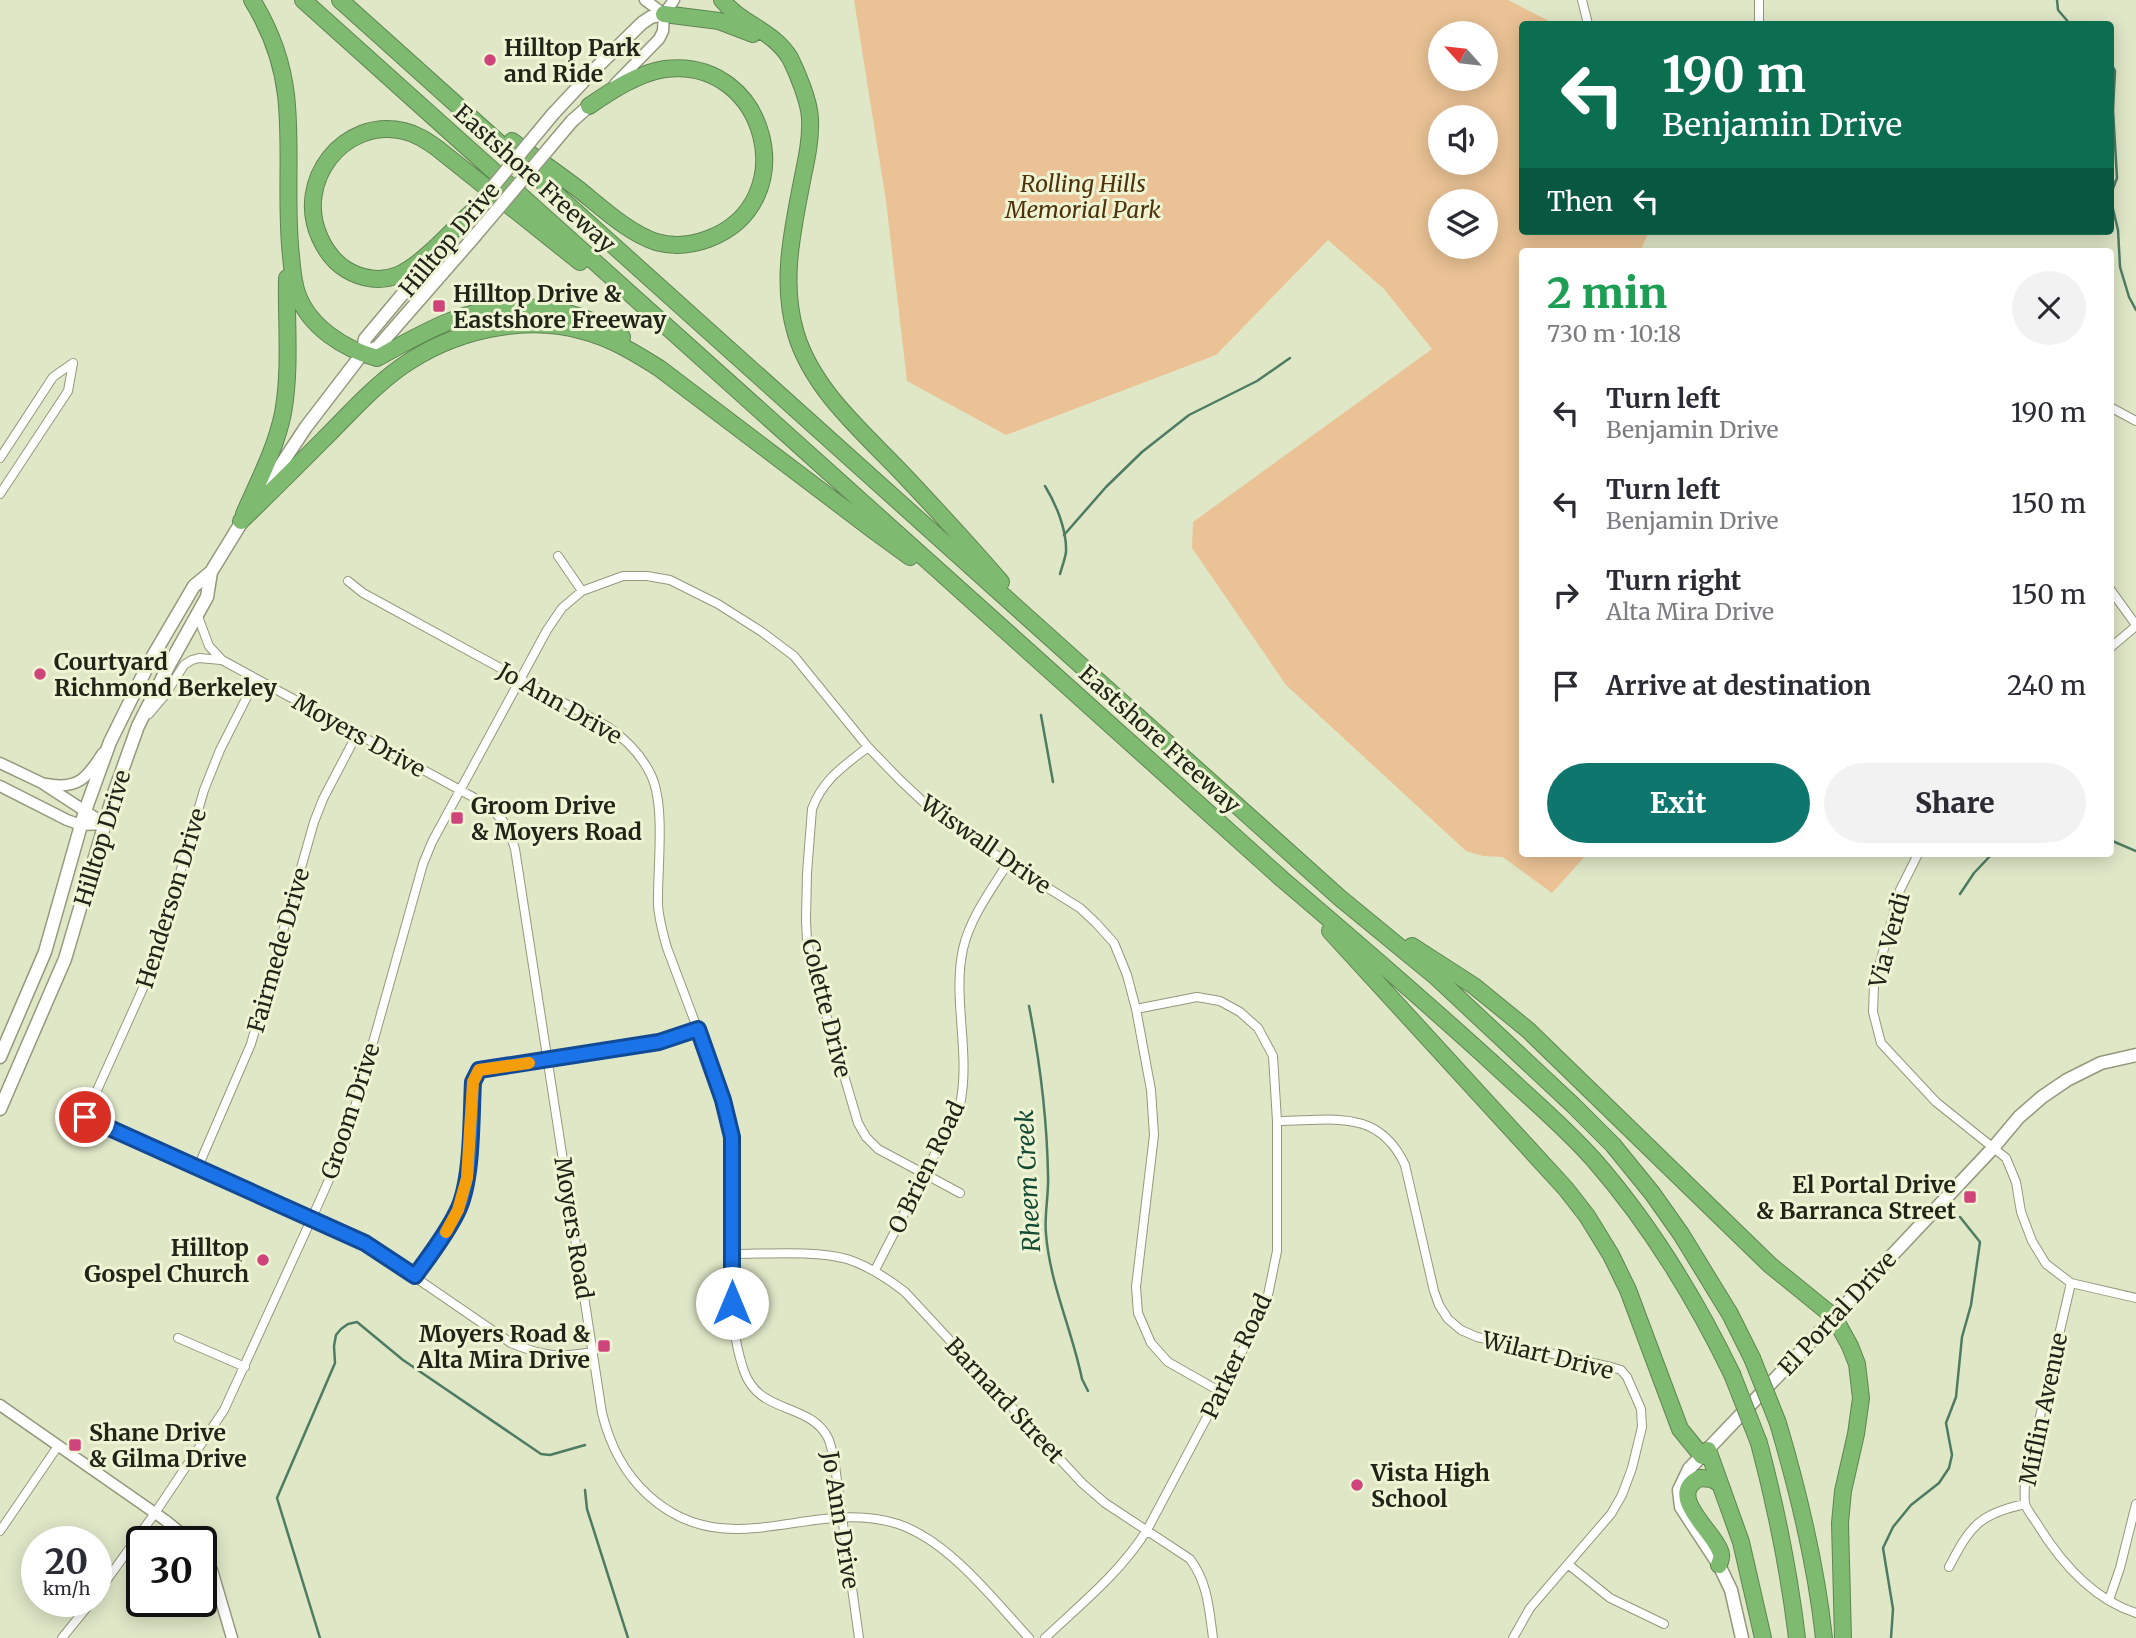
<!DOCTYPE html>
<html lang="en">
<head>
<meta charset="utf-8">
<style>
  :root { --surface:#fff; --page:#f2f2f3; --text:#2b2b33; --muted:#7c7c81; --accent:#0f766e }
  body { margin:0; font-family:Merriweather,serif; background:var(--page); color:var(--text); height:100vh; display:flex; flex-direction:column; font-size:26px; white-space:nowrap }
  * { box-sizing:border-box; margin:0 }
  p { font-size:23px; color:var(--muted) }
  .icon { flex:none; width:38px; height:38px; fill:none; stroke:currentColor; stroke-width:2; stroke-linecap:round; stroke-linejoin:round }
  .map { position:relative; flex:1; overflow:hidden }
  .sheet { position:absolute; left:1519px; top:248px; width:595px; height:609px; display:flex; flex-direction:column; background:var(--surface); border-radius:7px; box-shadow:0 4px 18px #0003 }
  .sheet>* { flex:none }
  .hud { position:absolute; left:1519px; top:21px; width:595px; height:214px; border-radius:7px; box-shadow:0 4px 18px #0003; background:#0b6e4f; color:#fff; overflow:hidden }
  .needle { width:46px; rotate:297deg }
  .fabs { position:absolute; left:1428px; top:21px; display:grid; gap:14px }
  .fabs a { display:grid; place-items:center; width:70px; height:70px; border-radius:50%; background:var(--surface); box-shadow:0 4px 18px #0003; font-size:35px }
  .speed { position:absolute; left:21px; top:1526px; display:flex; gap:14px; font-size:35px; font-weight:700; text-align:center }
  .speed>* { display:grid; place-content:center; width:91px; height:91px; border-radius:50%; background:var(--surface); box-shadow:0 4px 18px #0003; line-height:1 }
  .speed small { font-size:18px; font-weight:400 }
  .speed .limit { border:4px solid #111; border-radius:10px; background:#fff; color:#111 }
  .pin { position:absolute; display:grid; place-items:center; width:60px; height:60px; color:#fff; margin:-30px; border:4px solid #fff; border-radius:50%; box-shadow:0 2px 7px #0007 }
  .me { position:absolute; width:77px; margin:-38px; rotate:0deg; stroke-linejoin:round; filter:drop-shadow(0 0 5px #0008) }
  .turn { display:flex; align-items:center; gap:24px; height:147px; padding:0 28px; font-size:32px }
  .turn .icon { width:91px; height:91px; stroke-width:2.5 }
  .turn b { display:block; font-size:49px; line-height:60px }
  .then { display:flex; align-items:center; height:66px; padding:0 28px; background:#0003; gap:14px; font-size:26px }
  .round { display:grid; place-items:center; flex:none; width:74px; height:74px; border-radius:37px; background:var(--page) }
  .headline { display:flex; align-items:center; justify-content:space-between; height:119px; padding:0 28px }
  h1 { font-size:42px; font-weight:800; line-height:52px; color:#1e9e55 }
  .button { display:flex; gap:14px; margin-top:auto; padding:14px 28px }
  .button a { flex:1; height:80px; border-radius:42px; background:var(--accent); color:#fff; font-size:28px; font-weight:800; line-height:80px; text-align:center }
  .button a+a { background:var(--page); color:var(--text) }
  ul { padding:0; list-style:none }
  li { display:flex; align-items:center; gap:21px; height:91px; padding:0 28px }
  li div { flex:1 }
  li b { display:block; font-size:26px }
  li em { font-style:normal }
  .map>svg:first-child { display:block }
  .green { fill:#eac295; fill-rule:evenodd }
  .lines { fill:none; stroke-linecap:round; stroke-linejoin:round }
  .stream { stroke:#4d7c63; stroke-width:2.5 }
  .minor-casing { stroke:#94997b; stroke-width:10 }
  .tertiary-casing { stroke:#94997b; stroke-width:13 }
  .secondary-casing { stroke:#94997b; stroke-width:15 }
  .motorway-casing { stroke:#5e8652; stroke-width:18 }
  .minor { stroke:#fff; stroke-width:8 }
  .tertiary { stroke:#fff; stroke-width:10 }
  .secondary { stroke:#fff; stroke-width:12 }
  .motorway { stroke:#7fba71; stroke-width:16 }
  .secondary-bridge-casing { stroke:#94997b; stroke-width:15; stroke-linecap:butt }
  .motorway-bridge-casing { stroke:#5e8652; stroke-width:18; stroke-linecap:butt }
  .secondary-bridge { stroke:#fff; stroke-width:12 }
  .motorway-bridge { stroke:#7fba71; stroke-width:16 }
  .route-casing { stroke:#114b97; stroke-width:18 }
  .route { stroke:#1a73e8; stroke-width:12 }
  .slow { stroke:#f59e0b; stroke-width:12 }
  .poi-dot { fill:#cf447b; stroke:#eef4d4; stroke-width:2.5 }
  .labels { text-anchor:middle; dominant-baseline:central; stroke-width:6; stroke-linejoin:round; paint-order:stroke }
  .poi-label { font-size:23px; font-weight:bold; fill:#212418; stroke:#eef4d4; text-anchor:start }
  .street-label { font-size:23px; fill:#212418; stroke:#eef4d4 }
  .park-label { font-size:23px; font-style:italic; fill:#50330b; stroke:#eef4d4 }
  .water-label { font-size:24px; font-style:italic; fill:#154a35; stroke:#eef4d4 }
</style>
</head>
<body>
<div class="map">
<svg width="2136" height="1638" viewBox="0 0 2136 1638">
  <rect width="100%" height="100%" fill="#e0e7c7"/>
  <path class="green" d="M854,0H1508L1555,24H1522V231H1649L1640,252H1522V854H1587L1552,893L1503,857L1483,856L1466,851L1286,685L1192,548L1193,522L1432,349L1384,289L1328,240L1216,355L1006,435L907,381L886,201ZM1440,33H1486V79H1440ZM1440,117H1486V163H1440ZM1440,201H1486V247H1440Z"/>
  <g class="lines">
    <path class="stream" d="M2057,0L2058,10L2070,24
      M2110,61L2115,71L2113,110L2117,178L2112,191V205L2118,230L2120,267L2129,297L2136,310
      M1045,486C1056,504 1067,530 1066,552C1065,559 1062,567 1060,574
      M1064,535L1106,487L1142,452L1189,415L1257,381L1290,358
      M1041,715L1053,782
      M2110,840L2136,851
      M1960,894L1974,873L1992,854
      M1029,1006C1040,1062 1047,1118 1048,1175C1049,1195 1044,1215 1046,1234C1050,1284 1072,1330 1082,1379L1088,1391
      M585,1490L587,1509L628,1638
      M320,1638L277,1498L335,1363L334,1346L336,1335L341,1329L348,1324L357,1322L403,1360L541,1454L550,1455L585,1445
      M1891,1638L1893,1609L1883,1548L1893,1527L1911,1505L1939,1483L1949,1468L1952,1455L1946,1423L1956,1397L1962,1337L1971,1305L1980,1242L1960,1217"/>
    <g class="minor-casing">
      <path id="minor" d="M1582,0L1588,24
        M1759,24V0
        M2110,407L2136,421
        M0,458L53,377L73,363
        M0,494L68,391L73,363
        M558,556L582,591
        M348,581L363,593L608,727C627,740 641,754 651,775C666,806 657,870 658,905C659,920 663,934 667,948C681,986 696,1024 710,1062C719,1087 730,1113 731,1139C736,1212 720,1302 744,1371C759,1415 810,1402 828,1438C831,1444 832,1452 834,1459L859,1638
        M2110,589L2136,625
        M197,614L209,646L222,660L482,802C504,819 507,823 515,849L602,1413C610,1445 623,1472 648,1495C727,1568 813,1496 898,1524C949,1541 993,1599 1029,1638
        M2110,648L2136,626
        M256,679L220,750L204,790L153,966L85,1117L365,1243L511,1343C542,1356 560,1358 593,1352
        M149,714L165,695L184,665L192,660L199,658L221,660
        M868,747C844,766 823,779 812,809L807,873L806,920L807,941L813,970L858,1123L866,1137L878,1149L960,1193
        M1918,854L1900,890L1874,985L1873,1012L1881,1043L1936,1102L2006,1158L2016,1182L2021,1212L2032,1241L2046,1264L2071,1283L2136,1298
        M1277,1121C1331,1121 1378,1107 1405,1165L1434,1291L1439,1305L1448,1319L1461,1330L1477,1337L1611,1367L1621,1370L1627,1377L1641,1409L1642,1427L1632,1468L1622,1495L1611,1514L1530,1608L1513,1638
        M198,1167L251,1044L314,822L323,799L357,734
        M732,1254C766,1254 816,1250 847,1259C869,1266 887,1278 905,1292L1082,1483L1105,1503L1190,1559C1208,1583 1209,1609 1213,1638
        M875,1270L960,1105C971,1052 952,999 963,949C970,918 991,890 1008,863
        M415,1276C430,1255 446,1235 457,1212C473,1181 471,1118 473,1082L479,1070L659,1042L698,1029
        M2071,1283L2025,1481C2025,1487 2024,1496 2025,1503C2026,1509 2032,1516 2036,1522C2059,1560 2092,1599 2136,1613
        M178,1338L245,1367
        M0,1531L58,1446
        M1569,1565L1610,1598L1664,1624
        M1949,1567C1970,1527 1978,1514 2025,1504
        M96,1595L155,1513L224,1410L316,1209L344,1146L423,864L432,842L547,630L562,608L582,591L623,576H647L670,580L718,604L762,632L794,656L868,747L900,780L934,812L1008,863L1080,908L1096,923L1114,943L1127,975L1136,1009L1151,1090L1154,1135L1136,1287L1138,1313L1151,1343L1168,1362L1221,1392
        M2109,1600L2120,1568L2136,1504
        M62,1638L92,1601
        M1045,1638C1081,1604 1120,1573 1147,1530L1247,1342L1268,1295L1277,1251V1121L1273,1056L1258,1028L1240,1012L1220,1001L1197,997L1136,1009"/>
    </g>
    <g class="tertiary-casing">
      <path id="tertiary" d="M645,0L664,14
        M615,84L659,39L663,31L664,14L674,0
        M0,763L42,783L105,824
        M46,784C78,790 87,778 103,753
        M0,786L67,820L81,825L105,824
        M0,1405L165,1520L192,1542
        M201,1553L212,1570L232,1638"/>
    </g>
    <g class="secondary-casing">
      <path id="secondary" d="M553,114L596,68L642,23L651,17L664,14
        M572,121L589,106
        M362,354L378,347L474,237
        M259,498L306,427L362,354L365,339L437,253
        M0,1057L45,952L85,811L110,742L150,661L194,586L211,572L246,515
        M0,1109L65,959L113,796L138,726L168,667L207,597L211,572
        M1742,1638L1731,1590L1719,1565L1681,1507L1679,1490L1689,1469L1834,1317L1993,1148L2019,1117L2042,1097L2067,1080L2101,1063L2136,1055"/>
    </g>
    <g class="motorway-casing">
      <path id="motorway" d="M252,0C270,29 282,61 286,95C292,147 285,203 291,256C292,268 293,281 297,293C309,327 344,349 377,358C401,345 425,331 450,321C507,298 571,304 622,337
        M303,0L1282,879C1355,941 1428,1004 1498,1068C1530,1098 1565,1127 1594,1160C1650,1224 1695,1298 1732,1374
        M340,0L1340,898L1435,976L1574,1106L1613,1145L1652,1193L1681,1234L1730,1314L1752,1358
        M722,0C741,24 773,30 790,58C798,74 809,101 810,118C811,138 807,157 803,176C793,228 780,282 796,334C813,390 862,431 901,472C935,508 969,545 1001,582
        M664,14L719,21L753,34
        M512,141C534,157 556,172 577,188C601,207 627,232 656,242C674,247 692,245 708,239C805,203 767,56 665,69C638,73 611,91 589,106
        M471,213C451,231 422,265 398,275C381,282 362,279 347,270C335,263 326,251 320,238C294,182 343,117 404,131C417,134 427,141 437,148L580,262
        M244,514C258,482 276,448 283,413C291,369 286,323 287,278
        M241,521C269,494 296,467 324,439C349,414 373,387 401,367C452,331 522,314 583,331C611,338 635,353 659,368L873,530L910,557
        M1330,931L1566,1189L1587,1216L1611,1255L1628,1290L1680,1429L1702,1456
        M1412,946L1474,986L1528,1030L1770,1265L1834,1317L1850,1346L1857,1364L1861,1398L1856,1434L1843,1491L1840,1523L1843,1638
        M1778,1423C1799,1494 1816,1564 1824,1638
        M1759,1443C1776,1507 1789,1572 1797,1638
        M1708,1450L1741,1542L1763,1638
        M1719,1565C1720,1562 1722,1557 1721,1554C1716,1532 1664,1496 1700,1478L1712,1479L1720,1484"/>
    </g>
    <use href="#minor" class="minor"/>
    <use href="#tertiary" class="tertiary"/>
    <use href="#secondary" class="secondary"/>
    <use href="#motorway" class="motorway"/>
    <g class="secondary-bridge-casing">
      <path id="secondary-bridge" d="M471,213L553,114
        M474,237L572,121"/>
    </g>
    <g class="motorway-bridge-casing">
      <path id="motorway-bridge" d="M1752,1358L1778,1423
        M1732,1374L1759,1443"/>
    </g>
    <use href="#secondary-bridge" class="secondary-bridge"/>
    <use href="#motorway-bridge" class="motorway-bridge"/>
  </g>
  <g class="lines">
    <g class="route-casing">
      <path id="route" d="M85,1117L365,1243L415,1276C430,1255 446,1235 457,1212C473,1181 471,1117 473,1082L479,1070L659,1042L698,1029L723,1100L732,1137V1303"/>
    </g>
    <use href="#route" class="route"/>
    <path class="slow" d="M446,1232L458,1210L467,1178L473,1082L479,1070L529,1063"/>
  </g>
  <g class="poi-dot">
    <circle cx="490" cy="60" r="7"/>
    <rect x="432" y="299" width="14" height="14" rx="3.5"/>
    <circle cx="40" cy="674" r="7"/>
    <rect x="450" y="811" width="14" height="14" rx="3.5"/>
    <rect x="1963" y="1190" width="14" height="14" rx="3.5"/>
    <circle cx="263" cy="1260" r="7"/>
    <rect x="597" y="1339" width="14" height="14" rx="3.5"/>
    <rect x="68" y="1438" width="14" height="14" rx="3.5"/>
    <circle cx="1357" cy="1485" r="7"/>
  </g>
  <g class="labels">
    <g class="poi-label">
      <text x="504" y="47">Hilltop Park<tspan x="504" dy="26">and Ride</tspan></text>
      <text x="453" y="293">Hilltop Drive &amp;<tspan x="453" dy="26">Eastshore Freeway</tspan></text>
      <text x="54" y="661">Courtyard<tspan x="54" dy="26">Richmond Berkeley</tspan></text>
      <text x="471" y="805">Groom Drive<tspan x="471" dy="26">&amp; Moyers Road</tspan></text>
      <text x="1956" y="1184" text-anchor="end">El Portal Drive<tspan x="1956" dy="26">&amp; Barranca Street</tspan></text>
      <text x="249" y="1247" text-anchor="end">Hilltop<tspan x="249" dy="26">Gospel Church</tspan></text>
      <text x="590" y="1333" text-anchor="end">Moyers Road &amp;<tspan x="590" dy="26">Alta Mira Drive</tspan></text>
      <text x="89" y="1432">Shane Drive<tspan x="89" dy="26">&amp; Gilma Drive</tspan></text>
      <text x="1371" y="1472">Vista High<tspan x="1371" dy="26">School</tspan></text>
    </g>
    <g class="street-label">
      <text transform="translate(535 178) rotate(42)">Eastshore Freeway</text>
      <text transform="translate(449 239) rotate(-50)">Hilltop Drive</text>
      <text transform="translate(560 703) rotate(30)">Jo Ann Drive</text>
      <text transform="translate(359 735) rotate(29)">Moyers Drive</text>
      <text transform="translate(1160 739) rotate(42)">Eastshore Freeway</text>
      <text transform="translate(102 838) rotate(-73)">Hilltop Drive</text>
      <text transform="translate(986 844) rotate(35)">Wiswall Drive</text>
      <text transform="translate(171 898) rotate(-73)">Henderson Drive</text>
      <text transform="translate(1889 940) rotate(-75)">Via Verdi</text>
      <text transform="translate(278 950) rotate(-74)">Fairmede Drive</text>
      <text transform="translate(827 1008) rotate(76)">Colette Drive</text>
      <text transform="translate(350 1111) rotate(-72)">Groom Drive</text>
      <text transform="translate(926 1167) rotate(-64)">O Brien Road</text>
      <text transform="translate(574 1228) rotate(81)">Moyers Road</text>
      <text transform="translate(1837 1313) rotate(-47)">El Portal Drive</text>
      <text transform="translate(1548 1355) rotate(14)">Wilart Drive</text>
      <text transform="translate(1236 1356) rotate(-65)">Parker Road</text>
      <text transform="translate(1005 1400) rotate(47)">Barnard Street</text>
      <text transform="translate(2043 1409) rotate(-78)">Miflin Avenue</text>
      <text transform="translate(841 1520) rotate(81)">Jo Ann Drive</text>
    </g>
    <g class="park-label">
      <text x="1083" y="183">Rolling Hills<tspan x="1083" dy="26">Memorial Park</tspan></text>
    </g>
    <g class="water-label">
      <text transform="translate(1028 1181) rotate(-93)">Rheem Creek</text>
    </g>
  </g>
</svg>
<div class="fabs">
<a><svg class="needle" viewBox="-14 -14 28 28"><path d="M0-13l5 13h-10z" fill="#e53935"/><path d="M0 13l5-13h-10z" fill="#7c7c81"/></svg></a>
<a><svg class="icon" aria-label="sound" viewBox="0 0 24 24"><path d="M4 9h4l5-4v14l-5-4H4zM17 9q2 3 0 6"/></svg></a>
<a><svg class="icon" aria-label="layers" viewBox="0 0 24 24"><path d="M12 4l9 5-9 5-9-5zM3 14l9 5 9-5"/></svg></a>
</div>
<div class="speed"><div>20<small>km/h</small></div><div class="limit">30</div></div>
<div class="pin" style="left:85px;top:1117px;background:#d93025"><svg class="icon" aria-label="arrive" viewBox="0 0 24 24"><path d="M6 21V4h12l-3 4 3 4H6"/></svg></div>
<svg class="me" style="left:732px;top:1303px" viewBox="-20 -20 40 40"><circle r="19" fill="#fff"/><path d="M0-13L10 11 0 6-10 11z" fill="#1a73e8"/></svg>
<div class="hud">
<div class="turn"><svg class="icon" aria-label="left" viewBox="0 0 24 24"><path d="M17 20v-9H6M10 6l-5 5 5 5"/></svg><div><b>190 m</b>Benjamin Drive</div></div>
<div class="then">Then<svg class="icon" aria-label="left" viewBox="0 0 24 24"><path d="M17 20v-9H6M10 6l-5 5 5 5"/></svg></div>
</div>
<section class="sheet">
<div class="headline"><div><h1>2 min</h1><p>730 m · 10:18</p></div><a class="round"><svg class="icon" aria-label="close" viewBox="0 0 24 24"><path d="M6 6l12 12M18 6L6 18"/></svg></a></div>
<ul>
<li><svg class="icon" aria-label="left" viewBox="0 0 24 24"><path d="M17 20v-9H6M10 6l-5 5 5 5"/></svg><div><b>Turn left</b><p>Benjamin Drive</p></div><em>190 m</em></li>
<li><svg class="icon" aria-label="left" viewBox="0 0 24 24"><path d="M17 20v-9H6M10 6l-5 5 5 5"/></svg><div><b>Turn left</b><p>Benjamin Drive</p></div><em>150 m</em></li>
<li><svg class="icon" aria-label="right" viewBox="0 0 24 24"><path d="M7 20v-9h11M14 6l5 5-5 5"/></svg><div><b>Turn right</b><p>Alta Mira Drive</p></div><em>150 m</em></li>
<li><svg class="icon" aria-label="arrive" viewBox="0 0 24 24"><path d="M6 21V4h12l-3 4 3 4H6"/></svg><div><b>Arrive at destination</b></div><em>240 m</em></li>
</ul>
<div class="button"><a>Exit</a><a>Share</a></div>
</section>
</div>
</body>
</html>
